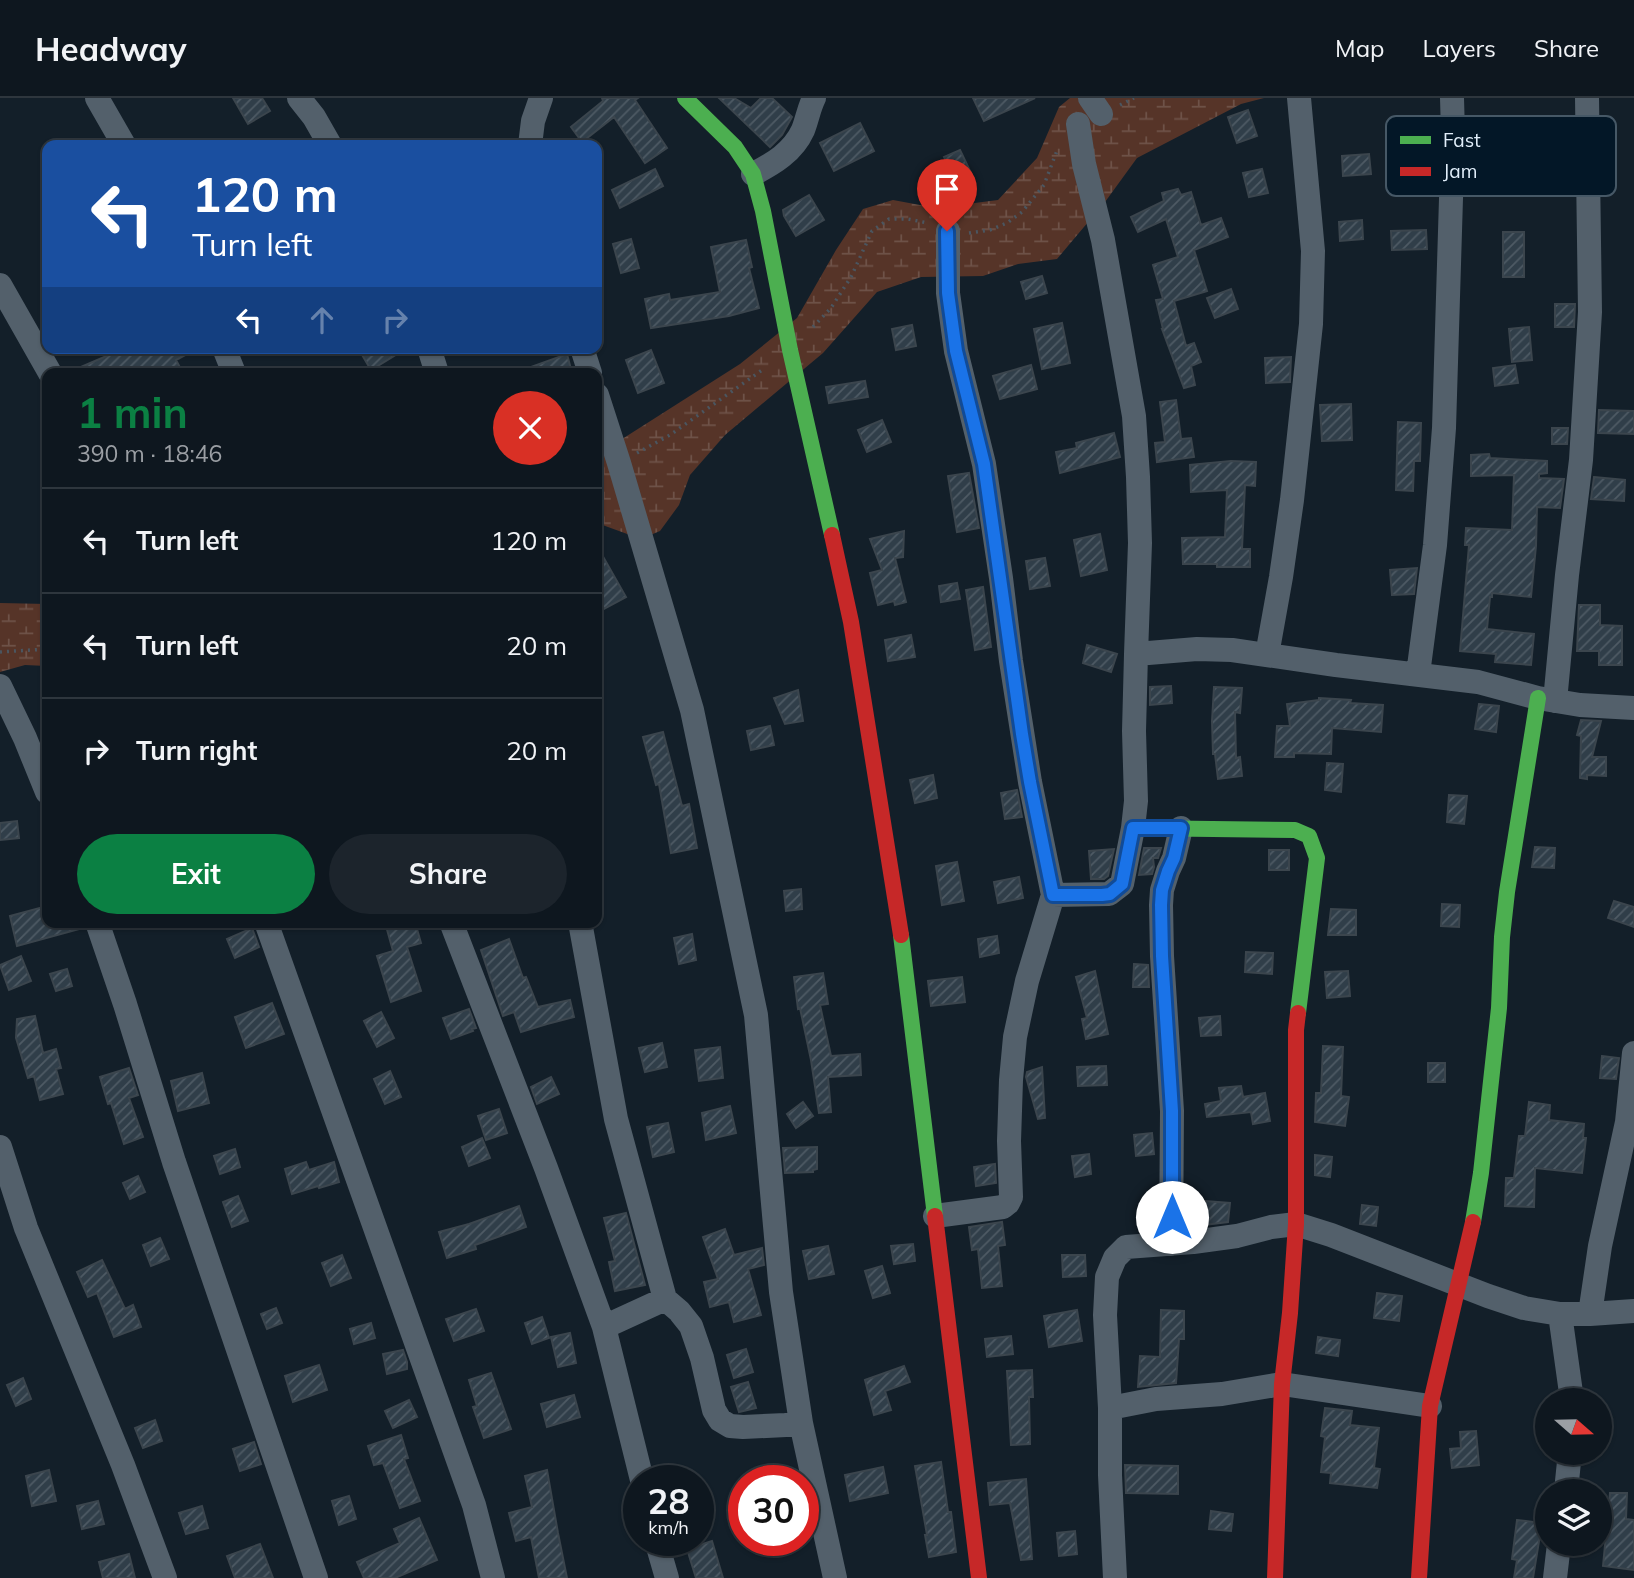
<!DOCTYPE html>
<html lang="en">
<head>
<meta charset="utf-8">
<style>
  :root { --surface:#0e171f; --page:#1c242c; --text:#f1f3f6; --muted:#9b9fa4; --line:#2e363d; --accent:#0b8043 }
  body { margin:0; font-family:Mulish,sans-serif; background:var(--page); color:var(--text); height:100vh; display:flex; flex-direction:column; font-size:26px; white-space:nowrap }
  * { box-sizing:border-box; margin:0 }
  p { font-size:23px; color:var(--muted) }
  .icon { flex:none; width:38px; height:38px; fill:none; stroke:currentColor; stroke-width:2; stroke-linecap:round; stroke-linejoin:round }
  .map { position:relative; flex:1; overflow:hidden }
  .side { position:absolute; left:42px; top:270px; width:560px; height:560px; display:flex; flex-direction:column; background:var(--surface); border-radius:14px; box-shadow:0 2px 5px #0004,0 0 0 2px var(--line) }
  .side>* { flex:none }
  .top-card { position:absolute; left:42px; top:42px; width:560px; height:214px; border-radius:14px; box-shadow:0 2px 5px #0004,0 0 0 2px var(--line); background:#1a4fa0; color:#fff; overflow:hidden }
  .needle { width:46px; rotate:110deg }
  .controls { position:absolute; left:1535px; top:1290px; display:grid; gap:14px }
  .controls a { display:grid; place-items:center; width:77px; height:77px; border-radius:50%; background:var(--surface); box-shadow:0 2px 5px #0004,0 0 0 2px var(--line); font-size:35px }
  .speed { position:absolute; left:623px; top:1367px; display:flex; gap:14px; font-size:35px; font-weight:700; text-align:center }
  .speed>* { display:grid; place-content:center; width:91px; height:91px; border-radius:50%; background:var(--surface); box-shadow:0 2px 5px #0004,0 0 0 2px var(--line); line-height:1 }
  .speed small { font-size:18px; font-weight:400 }
  .speed .limit { border:10px solid #d22; background:#fff; color:#111 }
  .pin { position:absolute; display:grid; place-items:center; width:60px; height:60px; color:#fff; margin:-72px -30px; border-radius:50% 50% 50% 0; rotate:-45deg; box-shadow:0 0 7px #0007 }
  .pin .icon { rotate:45deg }
  .me { position:absolute; width:77px; margin:-38px; rotate:0deg; stroke-linejoin:round; filter:drop-shadow(0 0 5px #0008) }
  .turn { display:flex; align-items:center; gap:24px; height:147px; padding:0 35px; font-size:32px }
  .turn .icon { width:91px; height:91px; stroke-width:2.5 }
  .turn b { display:block; font-size:49px; line-height:60px }
  .lanes { display:flex; align-items:center; height:66px; padding:0 35px; background:#0003; justify-content:center; gap:35px; direction:ltr }
  .lanes .off { opacity:.35 }
  .round { display:grid; place-items:center; flex:none; width:74px; height:74px; border-radius:37px; background:var(--page) }
  .headline { display:flex; align-items:center; justify-content:space-between; height:119px; padding:0 35px }
  h1 { font-size:42px; font-weight:700; line-height:52px; color:var(--accent) }
  .action { display:flex; gap:14px; margin-top:auto; padding:14px 35px }
  .action a { flex:1; height:80px; border-radius:42px; background:var(--accent); color:#fff; font-size:28px; font-weight:700; line-height:80px; text-align:center }
  .action a+a { background:var(--page); color:var(--text) }
  ul { padding:0; list-style:none }
  li { display:flex; align-items:center; gap:21px; height:105px; padding:0 35px; border-top:2px solid var(--line) }
  li div { flex:1 }
  li b { display:block; font-size:26px }
  li em { font-style:normal }
  header { display:flex; align-items:center; gap:42px; box-sizing:border-box; height:98px; padding:0 35px; background:var(--surface); border-bottom:2px solid var(--line) }
  header strong { font-size:33px }
  nav { display:flex; gap:38px; margin-inline-start:auto; font-size:24px }
  .map>svg:first-child { display:block }
  .wetland { fill:url(#wetland-marsh) }
  .building { fill:url(#building-hatch); stroke:#3b454d; stroke-width:2 }
  .lines { fill:none; stroke-linecap:round; stroke-linejoin:round }
  .path { stroke:#4b5660; stroke-width:3.5; stroke-dasharray:2 5; stroke-linecap:butt }
  .street { stroke:#53606b; stroke-width:24 }
  .fast { stroke:#4caf50; stroke-width:16 }
  .jam { stroke:#c62828; stroke-width:16 }
  .route-casing { stroke:#114b97; stroke-width:18 }
  .route { stroke:#1a73e8; stroke-width:12 }
  .key { fill:#031727; stroke:#465866; stroke-width:2 }
  .key-label { font-size:19px; fill:#e1eefa }
</style>
</head>
<body>
<header>
<strong>Headway</strong>
<nav><a>Map</a><a>Layers</a><a>Share</a></nav>
</header>
<div class="map">
<svg width="1634" height="1480" viewBox="0 0 1634 1480">
  <defs>
    <pattern id="wetland-marsh" width="20" height="14" patternUnits="userSpaceOnUse" patternTransform="scale(1.75)"><rect width="20" height="14" fill="#563428"/><path d="M1 5h8M5 5V1M11 12h8M15 12V8" fill="none" stroke="#6e5248"/></pattern>
    <pattern id="building-hatch" width="6" height="6" patternUnits="userSpaceOnUse" patternTransform="scale(1.75)"><rect width="6" height="6" fill="#303e49"/><path d="M-1 1l2-2M0 6l6-6M5 7l2-2" fill="none" stroke="#4e5a64"/></pattern>
  </defs>
  <rect width="100%" height="100%" fill="#131f29"/>
  <path class="wetland" d="M1070,0H1264L1241,6L1137,60L1105,104L1057,161L1018,166L983,178L921,179L877,194L823,255L725,337L690,377L679,407L660,433L641,441L597,425V357L740,266L797,220L836,152L863,111L893,102L936,110L998,102L1037,60L1059,9Z
    M0,505L47,506V568L25,567L0,574Z"/>
  <path class="building" d="M233,0H262L270,13L248,26Z
    M602,0H638L635,2L667,50L645,65L614,19L582,44L571,29L603,3Z
    M719,0H734L751,10L761,0H772L792,19L782,37L770,49Z
    M973,0H1035L984,23Z
    M1248,12L1257,38L1237,45L1228,19Z
    M860,25L874,53L834,73L820,45Z
    M960,52L972,77L956,84L944,59Z
    M1369,56L1371,76L1343,78L1342,58Z
    M655,71L663,88L620,110L612,92Z
    M1262,71L1268,95L1249,99L1243,75Z
    M1178,91L1181,97L1191,94L1201,127L1221,120L1228,139L1194,152L1207,193L1174,203L1186,248L1194,245L1201,264L1191,268L1195,287L1184,290L1162,231H1163L1156,202L1163,201L1153,167L1178,159L1166,121L1138,134L1131,119L1164,103L1162,95Z
    M809,97L824,122L796,138L784,118L783,112Z
    M1362,122L1363,141L1340,143L1339,124Z
    M1426,132L1427,151L1392,152L1391,133Z
    M1503,134H1524V179H1503Z
    M631,141L639,170L621,175L613,146Z
    M746,142L752,169L749,170L759,210L729,218L651,230L645,201L669,196L670,202L720,194L711,149Z
    M1042,178L1047,195L1026,201L1021,184Z
    M1231,191L1238,211L1215,220L1207,200Z
    M1555,206H1575L1574,229H1555Z
    M1062,225L1070,265L1042,271L1034,231Z
    M912,227L916,248L896,252L892,231Z
    M1529,229L1532,262L1512,264L1509,231Z
    M125,250H198L176,262L183,275H67Z
    M358,250H407L371,272Z
    M651,252L664,285L638,295L626,262Z
    M567,256L572,275H520V273Z
    M1291,259L1290,284L1266,285L1265,260Z
    M1031,267L1037,291L1000,301L993,278Z
    M1515,267L1518,285L1495,288L1493,270Z
    M865,283L868,299L829,305L826,289Z
    M1176,302L1181,341L1191,340L1194,359L1157,364L1155,345L1165,344L1160,304Z
    M1351,306L1352,342L1322,343L1320,307Z
    M1599,312L1634,313V336L1598,335Z
    M882,322L891,344L867,354L858,332Z
    M1398,324L1421,325L1420,363H1414L1413,393L1396,392Z
    M1552,330H1568L1567,346H1552Z
    M1114,335L1120,359L1060,375L1056,354L1077,350L1076,345Z
    M1489,356L1490,360L1547,363V375L1539,376V380L1564,381L1560,410L1537,409L1536,448L1531,499L1492,495V499H1490L1487,531L1534,536L1531,567L1495,564L1496,556L1460,553L1469,447H1465L1466,430L1512,432L1514,377L1471,378V357Z
    M1231,363L1256,364L1255,388L1245,387L1242,451H1250V469H1217V466H1183L1182,440L1225,439L1227,392L1191,394L1190,367Z
    M969,375L979,430L957,434L948,378Z
    M1594,379L1625,382L1624,403L1591,401Z
    M904,433L903,459L895,460L906,504L895,507L894,503L878,507L870,475L882,472L870,441Z
    M1100,436L1107,472L1081,478L1074,442Z
    M597,448L626,499L604,511L597,498Z
    M1045,460L1050,488L1030,491L1026,463Z
    M1417,470L1414,496L1392,497L1390,472Z
    M957,485L960,501L941,504L939,488Z
    M983,489L991,549L975,552L966,492Z
    M1579,507H1600V527L1622,528V567H1599V553H1577Z
    M911,537L915,559L888,563L885,542Z
    M1087,547L1117,556L1111,574L1083,565Z
    M1171,588L1172,605L1150,607V589Z
    M1214,589L1242,590L1240,615L1235,614L1236,660L1240,659L1242,678L1218,681L1215,656H1213L1212,623Z
    M798,592L803,623L785,626L774,600Z
    M1319,600L1351,602L1350,605L1383,607L1381,634L1332,630L1331,656L1294,655V659H1275L1277,628H1290L1287,606L1319,602Z
    M1479,606L1499,608L1496,634L1475,631Z
    M1581,622L1601,623L1592,659H1606V678L1587,677V681L1580,680L1581,638L1577,637Z
    M770,628L774,647L751,652L747,633Z
    M663,634L682,708L689,706L697,750L671,755L659,686L656,687L643,639Z
    M1327,665L1343,666L1341,694L1325,692Z
    M933,677L937,700L915,705L910,682Z
    M1017,692L1022,719L1005,721L1001,695Z
    M1449,697L1467,698L1464,726L1447,724Z
    M17,723L19,740L0,742V725Z
    M1535,749L1555,750L1554,770L1532,769Z
    M1144,750H1161L1158,760H1153L1154,769L1152,776L1139,777Z
    M1114,751L1108,778L1104,781H1091L1089,753Z
    M1269,752H1289V772H1269Z
    M957,764L964,803L942,807L936,768Z
    M1019,779L1023,800L998,805L994,784Z
    M801,791L802,811L786,813L784,793Z
    M1614,803L1634,809V829L1608,820Z
    M1442,806L1460,807L1459,829L1441,828Z
    M47,808V824H83V830L17,848L10,818Z
    M1331,811L1356,812V837H1328Z
    M400,824H415L421,845L407,849L421,893L391,904L377,858L393,853L386,828Z
    M252,830L259,849L235,860L227,841Z
    M692,836L696,862L679,866L674,840Z
    M997,838L999,855L980,859L978,841Z
    M509,841L523,880L526,879L538,909L570,902L574,919L547,926L521,934L514,914L503,918L481,852Z
    M1246,854L1273,855L1272,876L1245,874Z
    M21,858L31,883L9,892L0,867Z
    M1134,866L1148,867L1149,889H1133Z
    M67,871L72,888L56,893L50,876Z
    M1095,873L1108,936L1086,941L1082,921L1087,920L1076,879Z
    M1348,873L1350,898L1327,900L1325,874Z
    M823,875L828,906L820,907L831,958L860,956L861,977L828,979L831,1014L819,1015L811,962L800,910L798,911L794,879Z
    M962,879L965,904L931,908L928,883Z
    M272,905L284,936L246,950L235,919Z
    M469,911L476,930L472,931L473,933L451,941L443,920Z
    M381,914L394,940L377,949L364,923Z
    M35,918L43,955L56,951L61,970L56,971L63,996L40,1002L34,978L28,980L16,940L17,921Z
    M1220,918L1221,937L1201,938L1199,920Z
    M662,945L667,969L645,974L639,950Z
    M1323,948L1343,949L1341,998L1349,999L1345,1028L1315,1024L1316,995H1321Z
    M720,949L723,980L699,983L695,952Z
    M1602,958L1619,960L1616,981L1600,980Z
    M1428,965H1445V984H1428Z
    M1106,968L1107,987L1078,988L1077,969Z
    M1042,969L1045,1020L1038,1021L1026,979L1027,974Z
    M129,970L138,997L129,1000L143,1039L124,1046L111,1005L108,1006L100,979Z
    M390,973L401,999L385,1006L374,981Z
    M202,975L209,1005L178,1013L171,983Z
    M551,979L559,996L537,1006L531,989Z
    M1241,988L1243,999L1265,995L1270,1023L1253,1026L1251,1014L1207,1019L1205,1006L1221,1003L1219,990Z
    M803,1004L813,1018L796,1030L787,1016Z
    M1529,1004L1550,1007L1549,1022L1584,1026L1583,1040H1586L1582,1075L1535,1070L1534,1109L1505,1108L1506,1080H1514L1519,1038H1525Z
    M730,1008L736,1035L706,1042L702,1015Z
    M499,1011L507,1035L486,1042L478,1018Z
    M668,1025L674,1054L653,1059L647,1029Z
    M1152,1035L1154,1056L1136,1058L1134,1037Z
    M482,1040L490,1060L469,1068L462,1049Z
    M817,1049V1071L813,1072V1074L785,1075L783,1050Z
    M235,1051L240,1069L220,1076L214,1058Z
    M1089,1056L1091,1076L1075,1079L1072,1058Z
    M1315,1057L1332,1059L1330,1079L1315,1077Z
    M306,1064L309,1072L334,1064L339,1084L319,1090L318,1088L292,1096L285,1071Z
    M995,1066L996,1085L976,1088L974,1069Z
    M138,1078L145,1094L130,1101L123,1085Z
    M238,1098L248,1123L232,1129L223,1104Z
    M1205,1103L1230,1105L1228,1124L1203,1127Z
    M1362,1107L1378,1109L1376,1128L1360,1126Z
    M519,1108L526,1129L475,1147L476,1151L447,1160L439,1134L469,1126Z
    M626,1115L645,1187L615,1193L609,1164L615,1163L604,1120Z
    M1002,1124L1005,1147L998,1148L1002,1188L982,1190L978,1151L972,1152L969,1129Z
    M725,1131L734,1157L762,1150L764,1167L748,1171L761,1217L734,1224L729,1204L710,1209L704,1184L718,1181L703,1139Z
    M160,1140L169,1161L151,1168L143,1147Z
    M913,1146L915,1163L894,1166L891,1148Z
    M828,1148L834,1176L809,1181L803,1153Z
    M342,1157L351,1180L331,1188L322,1165Z
    M1062,1157H1085L1086,1178L1063,1179Z
    M102,1162L125,1211L133,1207L141,1229L114,1239L97,1195L88,1199L77,1174Z
    M882,1168L890,1195L873,1200L865,1173Z
    M1377,1195L1402,1198L1399,1223L1374,1220Z
    M276,1210L282,1225L267,1231L261,1216Z
    M476,1211L484,1233L454,1243L446,1221Z
    M1077,1212L1082,1243L1049,1249L1044,1218Z
    M1161,1212L1184,1213V1241H1179L1176,1285L1138,1289L1140,1258L1160,1259Z
    M542,1219L549,1240L532,1246L525,1225Z
    M371,1225L375,1240L354,1246L350,1231Z
    M570,1235L576,1265L558,1269L551,1239Z
    M1011,1238L1013,1256L987,1259L985,1241Z
    M1318,1239L1340,1242L1338,1258L1316,1255Z
    M746,1251L753,1274L734,1280L727,1257Z
    M403,1252L407,1264V1271L387,1276L383,1256Z
    M319,1267L327,1292L293,1304L285,1278Z
    M904,1268L910,1284L885,1293L891,1312L874,1317L865,1282Z
    M1032,1272L1033,1299H1029L1030,1346L1011,1347L1007,1273Z
    M491,1275L511,1331L484,1340L473,1309L477,1308L469,1282Z
    M23,1280L31,1301L16,1308L7,1287Z
    M748,1284L756,1310L739,1314L731,1289Z
    M574,1297L580,1319L547,1329L541,1306Z
    M409,1302L417,1319L393,1330L385,1313Z
    M1325,1310L1352,1313L1350,1327L1379,1330L1374,1370L1380,1371L1377,1390L1330,1385L1331,1375L1321,1374L1325,1339L1321,1338Z
    M155,1322L162,1343L143,1350L135,1330Z
    M1476,1333L1479,1367L1452,1370L1450,1351L1461,1350L1460,1334Z
    M401,1337L408,1360L404,1361L420,1403L400,1410L383,1365L374,1367L368,1348Z
    M254,1344L261,1366L240,1373L233,1351Z
    M941,1364L948,1414H951L956,1454L929,1459L925,1437H927L915,1368Z
    M1125,1367L1178,1368V1396L1126,1395Z
    M883,1369L888,1395L850,1403L845,1377Z
    M49,1372L56,1403L32,1408L26,1378Z
    M547,1372L558,1435L567,1480H539L531,1439L516,1443L509,1415L532,1409L525,1378Z
    M1026,1381L1032,1461L1021,1462L1010,1405L990,1407L988,1385Z
    M1610,1395H1627L1626,1421L1634,1422V1472L1603,1468Z
    M349,1398L356,1421L339,1427L332,1403Z
    M98,1403L104,1426L82,1431L77,1408Z
    M202,1408L208,1430L186,1436L179,1415Z
    M1211,1413L1233,1416L1231,1433L1209,1431Z
    M419,1420L437,1462L395,1480H364L357,1464L400,1445L394,1431Z
    M1517,1422L1542,1425L1533,1480H1514L1517,1462L1512,1461Z
    M1075,1433L1077,1456L1059,1458L1057,1435Z
    M712,1443L723,1480H696L687,1451Z
    M260,1446L273,1480H235L227,1458Z
    M129,1456L135,1480H103L99,1464Z"/>
  <g class="lines">
    <path class="path" d="M1120,7L1134,0
      M969,135L990,132L1007,125L1022,114L1044,87L1058,50
      M813,229L831,210L851,179L872,133L889,121H908L928,125
      M637,355L670,337L765,270
      M0,554L47,551"/>
    <path class="street" d="M97,0L124,47
      M299,0L314,19L330,47
      M1090,0L1101,16
      M1078,26L1084,66L1103,142L1134,318L1138,379L1140,445L1136,556
      M530,47L533,23L541,0
      M753,76C773,66 793,54 803,32C807,22 809,10 814,0
      M0,187L50,275
      M224,250L234,275
      M429,250L437,275
      M582,250L590,275
      M597,297L619,365L692,612L756,917L781,1194L801,1325L835,1480
      M1267,557L1281,479L1292,402L1311,226L1313,153L1299,0
      M1418,576L1435,447L1444,330L1453,35L1452,0
      M0,588L25,640L47,694
      M1555,603L1567,477L1581,362L1590,214L1587,0
      M1053,797L1109,796L1122,786L1133,730L1136,703L1134,633L1136,556L1197,551L1232,552L1336,567L1478,584L1538,600L1580,607L1634,610
      M97,824L125,906L174,1064L316,1480
      M266,824L474,1407L493,1480
      M451,824L546,1070L604,1229L642,1382
      M580,824L616,1021L665,1201L679,1213L691,1228L702,1260L714,1312L720,1322L730,1328L743,1329L786,1327L801,1325
      M0,1049L26,1130L123,1367L165,1480
      M935,1118L1003,1109L1008,1105L1011,1099L1009,1043L1011,982L1015,939L1027,883L1053,797L1030,684L1011,563L1001,480L984,366L956,253L948,195V133
      M1171,1146L1172,1013L1162,858L1161,807L1162,792L1168,773L1174,760L1181,730
      M1560,1216L1572,1302
      M1590,1216L1600,1148L1627,1024L1634,955
      M604,1229L665,1201
      M1110,1310L1156,1301L1222,1296L1282,1286L1430,1308
      M1566,1393L1570,1354
      M656,1442L667,1480
      M1115,1480L1110,1377V1310L1105,1217L1107,1179L1115,1160L1126,1149L1193,1144L1237,1138L1271,1129L1296,1126L1331,1137L1488,1198L1524,1210L1560,1216H1590L1634,1213
      M1555,1480L1559,1446"/>
    <path class="fast" d="M685,0L735,49L753,76L763,113L790,252L832,437
      M1133,730L1295,732L1309,738L1317,760L1298,915
      M901,837L935,1118
      M1473,1124L1481,1075L1499,910L1502,839L1507,794L1538,600"/>
    <path class="jam" d="M832,437L851,524L901,837
      M935,1118L979,1480
      M1275,1480L1282,1286L1290,1215L1296,1126V932L1298,915
      M1419,1480L1430,1308L1473,1124"/>
  </g>
  <g class="lines">
    <g class="route-casing">
      <path id="route" d="M947,133L948,195L956,253L984,366L1022,636L1030,684L1053,797H1102L1110,796L1122,786L1133,730H1181L1174,760L1168,773L1162,792L1161,807L1162,858L1172,1013V1119"/>
    </g>
    <use href="#route" class="route"/>
  </g>
  <rect x="1386" y="18" width="230" height="80" rx="10" class="key"/>
  <rect x="1400" y="38" width="31" height="8" fill="#4caf50"/>
  <rect x="1400" y="69" width="31" height="9" fill="#c62828"/>
  <g class="key-label">
    <text x="1443" y="49">Fast</text>
    <text x="1443" y="80">Jam</text>
  </g>
</svg>
<div class="controls">
<a><svg class="needle" viewBox="-14 -14 28 28"><path d="M0-13l5 13h-10z" fill="#e53935"/><path d="M0 13l5-13h-10z" fill="#9b9fa4"/></svg></a>
<a><svg class="icon" aria-label="layers" viewBox="0 0 24 24"><path d="M12 4l9 5-9 5-9-5zM3 14l9 5 9-5"/></svg></a>
</div>
<div class="speed"><div>28<small>km/h</small></div><div class="limit">30</div></div>
<div class="pin" style="left:947px;top:133px;background:#d93025"><svg class="icon" aria-label="arrive" viewBox="0 0 24 24"><path d="M6 21V4h12l-3 4 3 4H6"/></svg></div>
<svg class="me" style="left:1172px;top:1119px" viewBox="-20 -20 40 40"><circle r="19" fill="#fff"/><path d="M0-13L10 11 0 6-10 11z" fill="#1a73e8"/></svg>
<div class="top-card">
<div class="turn"><svg class="icon" aria-label="left" viewBox="0 0 24 24"><path d="M17 20v-9H6M10 6l-5 5 5 5"/></svg><div><b>120 m</b>Turn left</div></div>
<div class="lanes"><svg class="icon" aria-label="left" viewBox="0 0 24 24"><path d="M17 20v-9H6M10 6l-5 5 5 5"/></svg><svg class="icon off" aria-label="ahead" viewBox="0 0 24 24"><path d="M12 20V5M6 11l6-6 6 6"/></svg><svg class="icon off" aria-label="right" viewBox="0 0 24 24"><path d="M7 20v-9h11M14 6l5 5-5 5"/></svg></div>
</div>
<section class="side">
<div class="headline"><div><h1>1 min</h1><p>390 m · 18:46</p></div><a class="round" style="background:#d93025;color:#fff"><svg class="icon" aria-label="close" viewBox="0 0 24 24"><path d="M6 6l12 12M18 6L6 18"/></svg></a></div>
<ul>
<li><svg class="icon" aria-label="left" viewBox="0 0 24 24"><path d="M17 20v-9H6M10 6l-5 5 5 5"/></svg><div><b>Turn left</b></div><em>120 m</em></li>
<li><svg class="icon" aria-label="left" viewBox="0 0 24 24"><path d="M17 20v-9H6M10 6l-5 5 5 5"/></svg><div><b>Turn left</b></div><em>20 m</em></li>
<li><svg class="icon" aria-label="right" viewBox="0 0 24 24"><path d="M7 20v-9h11M14 6l5 5-5 5"/></svg><div><b>Turn right</b></div><em>20 m</em></li>
</ul>
<div class="action"><a>Exit</a><a>Share</a></div>
</section>
</div>
</body>
</html>
